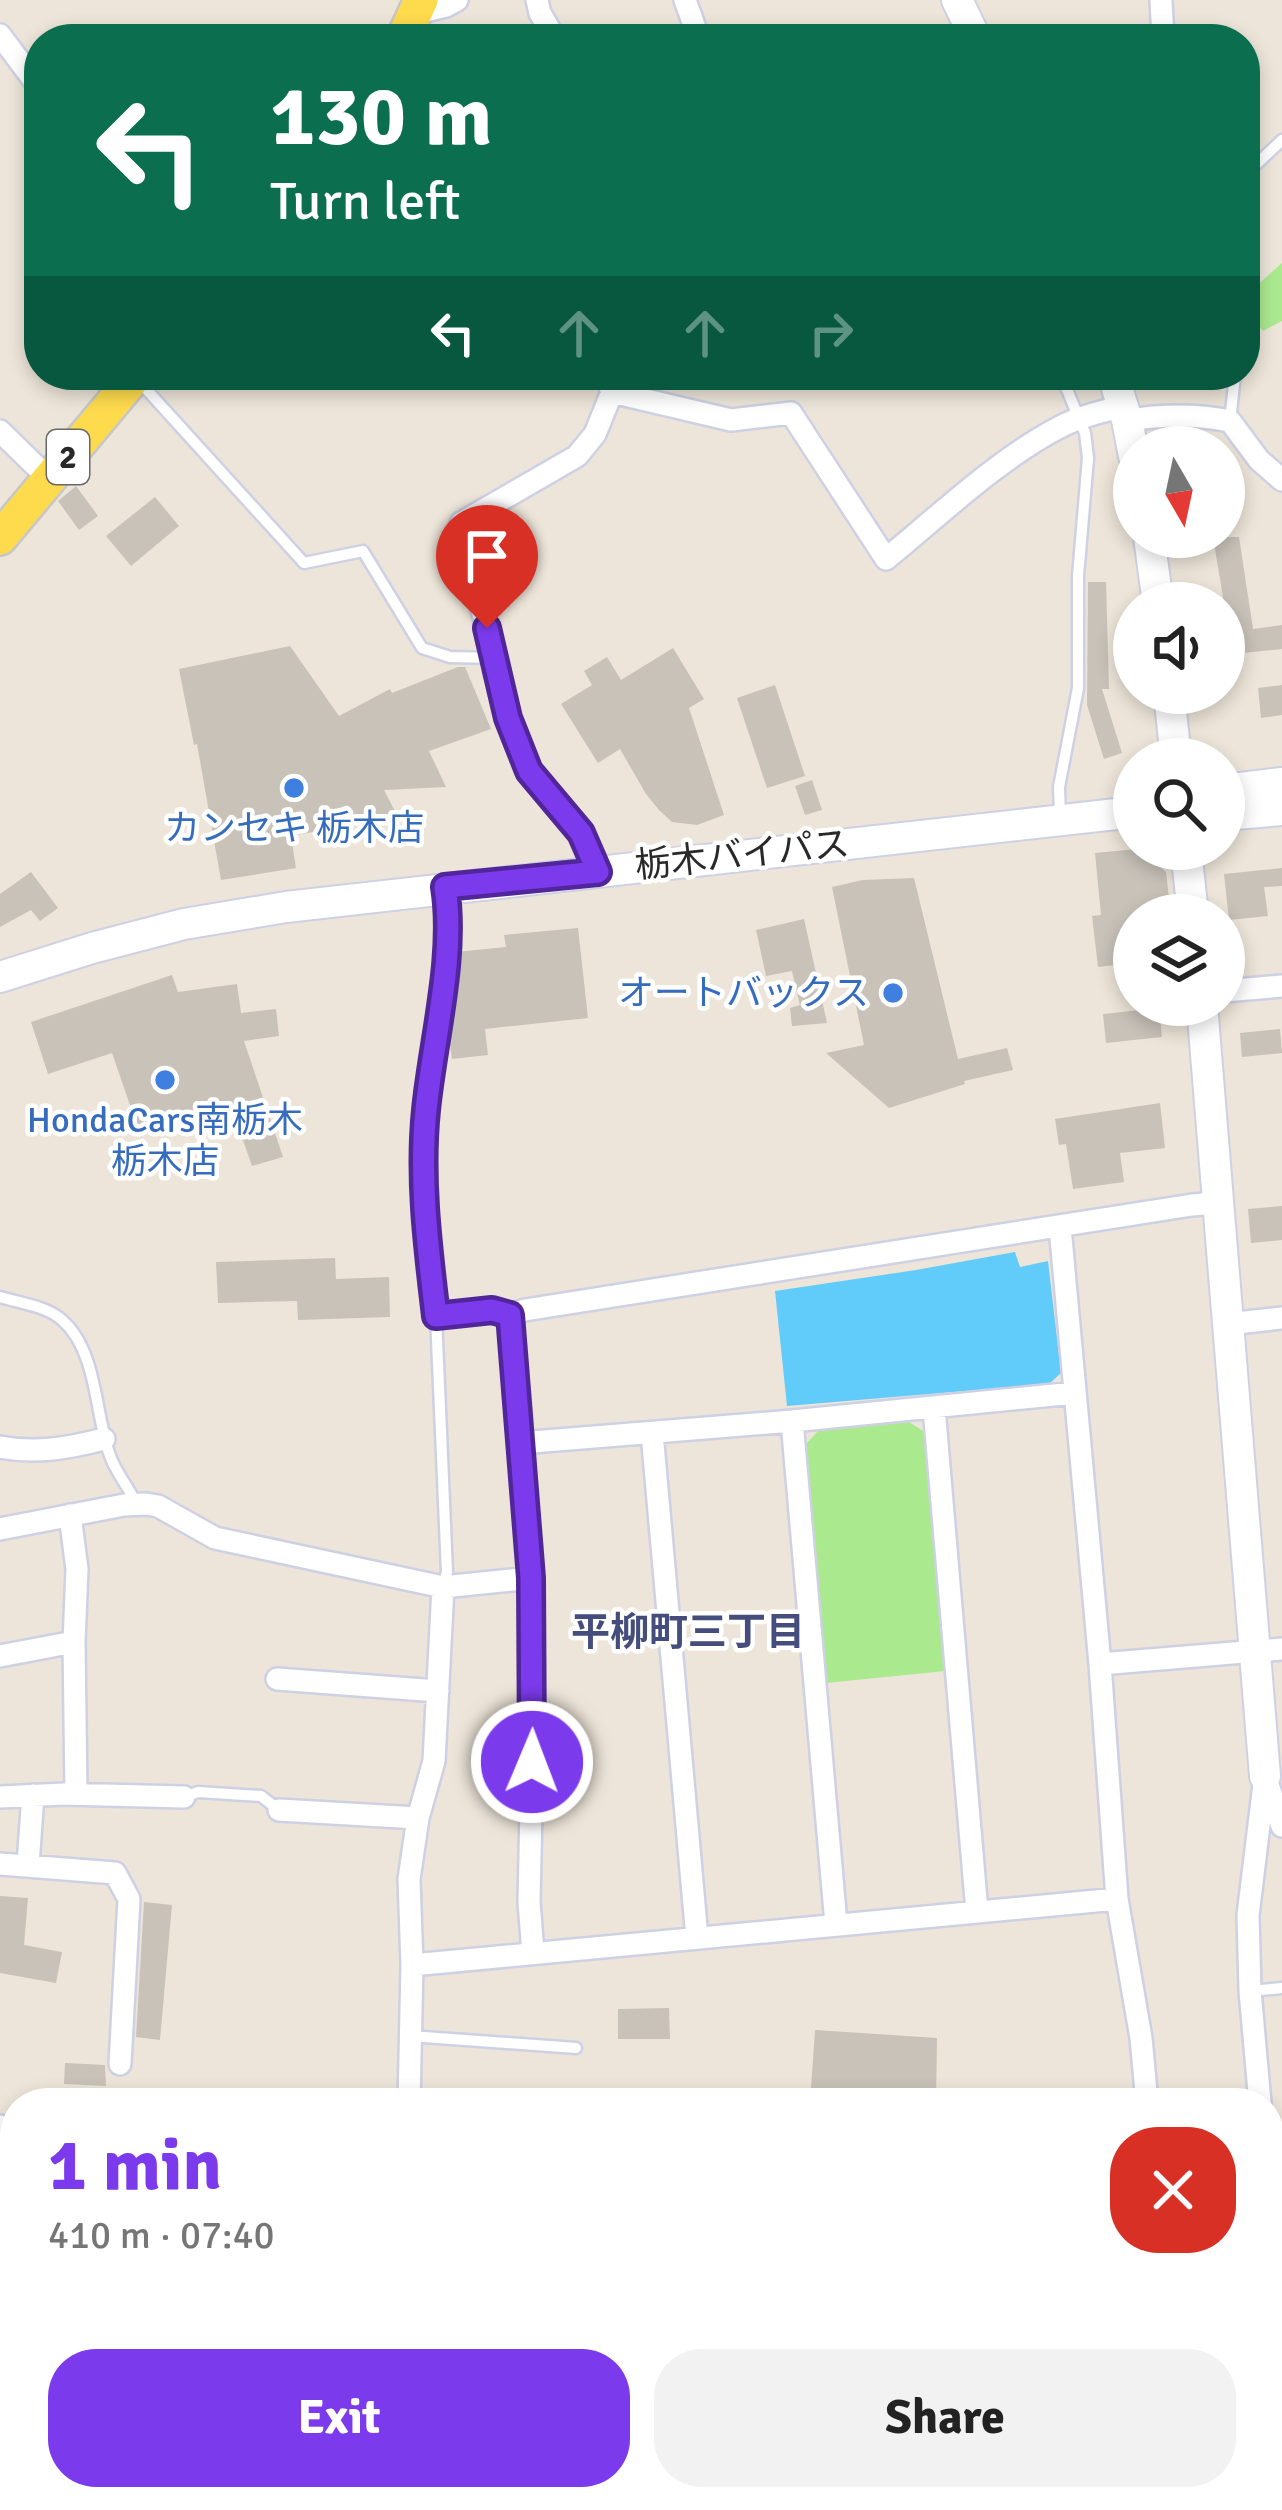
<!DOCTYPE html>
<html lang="en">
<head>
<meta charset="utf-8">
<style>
  :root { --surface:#fff; --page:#f2f2f2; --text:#222; --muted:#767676; --accent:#7c3aed }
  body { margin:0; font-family:Signika,"Noto Sans JP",sans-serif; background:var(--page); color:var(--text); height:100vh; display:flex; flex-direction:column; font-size:45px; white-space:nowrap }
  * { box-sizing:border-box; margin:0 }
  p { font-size:39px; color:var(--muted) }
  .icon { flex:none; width:66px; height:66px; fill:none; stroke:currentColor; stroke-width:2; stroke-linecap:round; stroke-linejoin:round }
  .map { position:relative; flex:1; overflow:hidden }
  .details { position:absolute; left:0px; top:2088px; width:1284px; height:423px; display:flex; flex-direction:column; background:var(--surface); border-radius:48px 48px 0 0; box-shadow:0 6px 18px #0003 }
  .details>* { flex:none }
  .top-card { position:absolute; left:24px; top:24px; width:1236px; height:366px; border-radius:48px; box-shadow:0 6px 18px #0003; background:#0b6e4f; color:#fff; overflow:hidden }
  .needle { width:78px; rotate:171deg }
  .fabs { position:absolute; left:1113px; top:426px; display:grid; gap:24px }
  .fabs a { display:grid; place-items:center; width:132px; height:132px; border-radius:50%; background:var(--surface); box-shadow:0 6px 18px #0003; font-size:60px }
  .pin { position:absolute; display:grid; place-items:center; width:102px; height:102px; color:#fff; margin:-123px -51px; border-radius:50% 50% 50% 0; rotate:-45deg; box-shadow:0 0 12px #0007 }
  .pin .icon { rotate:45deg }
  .me { position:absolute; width:132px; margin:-66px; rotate:1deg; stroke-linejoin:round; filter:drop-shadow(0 0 9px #0008) }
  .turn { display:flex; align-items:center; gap:42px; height:252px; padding:0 48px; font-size:54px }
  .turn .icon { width:156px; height:156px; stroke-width:2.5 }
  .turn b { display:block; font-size:84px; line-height:102px }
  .lanes { display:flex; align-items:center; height:114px; padding:0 48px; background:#0003; justify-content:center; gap:60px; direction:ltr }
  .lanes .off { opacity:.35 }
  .round { display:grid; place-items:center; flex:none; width:126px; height:126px; border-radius:48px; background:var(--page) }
  .summary { display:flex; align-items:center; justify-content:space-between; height:204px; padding:0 48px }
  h1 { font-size:72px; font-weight:800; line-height:90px; color:var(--accent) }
  .button { display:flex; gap:24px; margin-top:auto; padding:24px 48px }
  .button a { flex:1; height:138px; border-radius:48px; background:var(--accent); color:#fff; font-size:48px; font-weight:800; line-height:138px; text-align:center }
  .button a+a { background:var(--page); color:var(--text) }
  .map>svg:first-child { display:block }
  .green { fill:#abe98f }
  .water { fill:#61ccfa }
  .building { fill:#c8c2b9 }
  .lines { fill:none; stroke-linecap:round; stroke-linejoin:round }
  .lane-casing { stroke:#ced1e3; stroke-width:15 }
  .street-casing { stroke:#ced1e3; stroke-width:26 }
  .secondary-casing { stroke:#ced1e3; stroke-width:34 }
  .primary-casing { stroke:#c7c7c7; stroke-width:38 }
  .lane { stroke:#fff; stroke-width:10 }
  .street { stroke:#fff; stroke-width:21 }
  .secondary { stroke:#fff; stroke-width:30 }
  .primary { stroke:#fedb4d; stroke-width:33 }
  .route-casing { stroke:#51269a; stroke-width:30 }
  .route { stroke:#7c3aed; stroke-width:21 }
  .shop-dot { fill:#3f7fe0; stroke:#fff; stroke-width:4.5 }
  .labels { text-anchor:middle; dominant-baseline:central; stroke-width:9; stroke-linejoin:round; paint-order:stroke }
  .shield { fill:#fff; stroke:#696969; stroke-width:3 }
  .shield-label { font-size:33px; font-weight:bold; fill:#292929 }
  .shop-label { font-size:36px; fill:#366cbe; stroke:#fff }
  .street-label { font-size:36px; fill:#292929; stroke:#fff }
  .neighbourhood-label { font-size:39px; font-weight:bold; fill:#454d7d; stroke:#fff }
</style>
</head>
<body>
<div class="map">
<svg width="1282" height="2510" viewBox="0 0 1282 2510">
  <rect width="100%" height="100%" fill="#ede5d9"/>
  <path class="green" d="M1282,263V321L1263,331L1245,309V296Z
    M909,1422L925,1432L945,1671L826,1683L806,1444L818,1431Z"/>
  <path class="water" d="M1015,1252L1020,1267L1048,1261L1061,1373L1049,1384L787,1406L775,1291L916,1270Z"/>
  <path class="building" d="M76,486L98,516L79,530L58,501Z
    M155,497L179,526L131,566L106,536Z
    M1213,537H1239L1253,629L1282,625V649L1224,655V603Z
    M1088,582H1106L1109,689H1102L1122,753L1104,759L1087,705Z
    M290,646L339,716L390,689L392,693L458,667H465L491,729L429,751L446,787L384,790L398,817L291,836L296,868L221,880L197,744L194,745L179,669Z
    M673,648L704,699L689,708L724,815L697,825L672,822L659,810L646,794L620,749L598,763L561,704L592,685L584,671L607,657L621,680Z
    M775,685L805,776L767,788L737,698Z
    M1282,685V715L1261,718L1258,688Z
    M812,780L822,810L805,815L795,786Z
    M1138,849L1166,872L1171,915H1134V963L1098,967L1092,916L1101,915L1095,853Z
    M1282,868V886L1264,887L1268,916L1229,920L1224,874Z
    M31,872L58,908L40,921L31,910L0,927V894Z
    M914,878L958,1059L1007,1048L1013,1070L964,1081L965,1084L889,1108L826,1053L864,1045L832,887L863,880Z
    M804,919L827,1023L792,1026L790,1008L800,1005L792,971L766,976L756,930Z
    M578,928L588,1018L485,1029L488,1055L452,1059L447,1024L456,952L506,947L504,935Z
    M172,975L178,992L237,984L241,1013L276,1009L279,1036L244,1041L283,1157L252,1166L230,1103L140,1134L112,1053L48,1074L31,1022Z
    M1159,1008L1162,1037L1106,1043L1103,1014Z
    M1280,1029L1282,1053L1242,1057L1240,1033Z
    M1160,1103L1165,1148L1120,1153L1124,1182L1073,1189L1066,1144L1059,1145L1055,1119Z
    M1282,1206V1240L1251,1243L1248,1209Z
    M335,1258L336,1279L389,1277L390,1317L298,1320L297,1301L218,1303L216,1262Z
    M0,1896L28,1898L24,1945L62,1952L56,1983L0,1973Z
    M144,1902L172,1905L160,2040L136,2037Z
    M669,2008L670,2039H618V2009Z
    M815,2030L937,2038L936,2103H810Z
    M65,2063L105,2065L106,2086L64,2084Z"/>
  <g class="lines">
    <g class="lane-casing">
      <path id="lane" d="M1245,175L1282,140
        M1245,322L1252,336L1245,351
        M137,379L304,563L363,551L422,648L450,657L496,658
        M1230,421L1235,375
        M1060,817L1059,787L1078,688V576L1088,458L1085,433L1061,375
        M0,1297C19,1303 47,1306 62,1320C97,1350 95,1413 109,1453C115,1472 128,1486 136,1503
        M436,1316L492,1310L510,1315
        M443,1587L447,1572L436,1316L423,1169L426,1112L449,926L446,892
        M184,1797L198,1792L261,1796L279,1810
        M1250,1991L1282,1988
        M410,2036L576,2048
        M527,2510V2496
        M840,2510L842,2496"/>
    </g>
    <g class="street-casing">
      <path id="street" d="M537,0L540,13L555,39
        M685,0L699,39
        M1161,0L1163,39
        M417,13L446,6L457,0
        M0,35L39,87
        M612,392L731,420L791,413L886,559C940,515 998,459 1060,427C1080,416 1102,412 1123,406
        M1127,420C1160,415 1197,414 1230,421L1259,460L1282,480
        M0,431L49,479
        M598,871L581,833L529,771L508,718L496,658L478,597L454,544L461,523L577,456L595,434L612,392L605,375
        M1224,991L1282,986
        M1060,1227L1100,1664L1117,1899L1141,2038L1147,2103
        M1227,1324L1282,1318
        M934,1408L977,1912
        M792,1421L836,1924
        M652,1433L697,1938
        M520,1443L792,1421L1074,1393
        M0,1447C36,1454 69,1448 104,1439
        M70,1515L77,1569L74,1642L76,1794
        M0,1529L124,1505L146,1504L158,1506L215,1538L443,1587L531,1578
        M443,1587L434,1761L418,1818L409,1879L412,1965L1117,1899
        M0,1656L74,1642
        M1100,1664L1282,1649
        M277,1679L438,1691
        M1267,1782L1282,1826
        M0,1797L64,1794L184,1797
        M279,1810L418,1818
        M0,1864L115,1873L129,1899L120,2064
        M28,1864L33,1795
        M533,1953L529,1902L533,1715L531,1578L510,1315L525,1310L1192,1205L1217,1203
        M409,2103L412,1965
        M1260,2103L1250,1991L1248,1915L1265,1776
        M0,2126L15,2160
        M1269,2166L1282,2164
        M1269,2198L1282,2344
        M0,2442L15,2477
        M1269,2482L1282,2483
        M23,2496L29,2510
        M412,2510V2496
        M1071,2510V2496"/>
    </g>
    <g class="secondary-casing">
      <path id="secondary" d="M957,0L976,39
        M1113,375L1127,420L1134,456
        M1149,537L1158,603
        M1169,693L1176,759
        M1224,790L1282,783
        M1224,815L1282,810
        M1186,849L1193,915
        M0,977L92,948L184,924L286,907L1134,812
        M1202,1005L1265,1776"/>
    </g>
    <g class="primary-casing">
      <path id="primary" d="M403,39L421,0
        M0,538L136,375
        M0,2325L15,2361
        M0,2392L15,2428
        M45,2496L51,2510
        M72,2496L78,2510"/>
    </g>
    <use href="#lane" class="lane"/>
    <use href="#street" class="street"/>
    <use href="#secondary" class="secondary"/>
    <use href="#primary" class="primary"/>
  </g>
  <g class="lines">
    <g class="route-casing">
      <path id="route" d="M487,628L508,718L529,771L581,833L598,872L445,887C456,956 433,1040 426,1110C419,1179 428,1248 436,1316L492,1310L510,1315L531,1578L532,1762"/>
    </g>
    <use href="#route" class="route"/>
  </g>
  <g class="shop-dot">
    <circle cx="294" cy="788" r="12"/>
    <circle cx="893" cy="993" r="12"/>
    <circle cx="165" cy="1080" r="12"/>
  </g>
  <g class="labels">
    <rect class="shield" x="47" y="430" width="42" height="54" rx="9"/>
    <g class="shield-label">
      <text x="68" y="457">2</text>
    </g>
    <g class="shop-label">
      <text x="294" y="828">カンセキ 栃木店</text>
      <text x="869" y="993" text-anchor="end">オートバックス</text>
      <text x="165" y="1120">HondaCars南栃木<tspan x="165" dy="41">栃木店</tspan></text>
    </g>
    <g class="street-label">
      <text transform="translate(742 855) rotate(-6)">栃木バイパス</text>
    </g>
    <g class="neighbourhood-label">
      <text x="688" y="1632">平柳町三丁目</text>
    </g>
  </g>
</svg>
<div class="fabs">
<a><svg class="needle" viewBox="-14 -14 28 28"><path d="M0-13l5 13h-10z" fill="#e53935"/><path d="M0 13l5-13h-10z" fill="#767676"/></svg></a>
<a><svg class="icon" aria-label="sound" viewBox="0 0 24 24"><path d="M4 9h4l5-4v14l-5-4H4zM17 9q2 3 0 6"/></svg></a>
<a><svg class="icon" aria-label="search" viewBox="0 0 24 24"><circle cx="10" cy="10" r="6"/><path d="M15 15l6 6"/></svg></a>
<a><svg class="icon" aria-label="layers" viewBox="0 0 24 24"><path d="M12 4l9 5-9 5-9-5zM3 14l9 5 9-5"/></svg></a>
</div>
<div class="pin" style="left:487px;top:628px;background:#d93025"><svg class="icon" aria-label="arrive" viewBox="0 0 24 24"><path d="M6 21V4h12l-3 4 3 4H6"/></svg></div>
<svg class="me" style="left:532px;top:1762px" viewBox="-20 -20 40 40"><circle r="17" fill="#7c3aed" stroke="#fff" stroke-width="3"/><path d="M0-11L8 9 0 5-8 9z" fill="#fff"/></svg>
<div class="top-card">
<div class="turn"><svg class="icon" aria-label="left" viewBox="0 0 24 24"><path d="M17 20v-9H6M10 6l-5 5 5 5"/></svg><div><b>130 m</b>Turn left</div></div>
<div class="lanes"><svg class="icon" aria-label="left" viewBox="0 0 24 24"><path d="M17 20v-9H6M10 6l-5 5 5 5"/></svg><svg class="icon off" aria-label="ahead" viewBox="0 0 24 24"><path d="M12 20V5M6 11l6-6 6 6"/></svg><svg class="icon off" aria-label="ahead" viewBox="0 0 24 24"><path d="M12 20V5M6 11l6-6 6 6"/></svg><svg class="icon off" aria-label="right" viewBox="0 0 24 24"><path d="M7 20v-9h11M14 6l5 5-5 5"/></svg></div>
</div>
<section class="details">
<div class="summary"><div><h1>1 min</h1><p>410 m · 07:40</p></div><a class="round" style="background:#d93025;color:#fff"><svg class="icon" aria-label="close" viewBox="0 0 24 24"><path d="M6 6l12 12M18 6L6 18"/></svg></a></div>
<div class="button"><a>Exit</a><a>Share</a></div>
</section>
</div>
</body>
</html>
